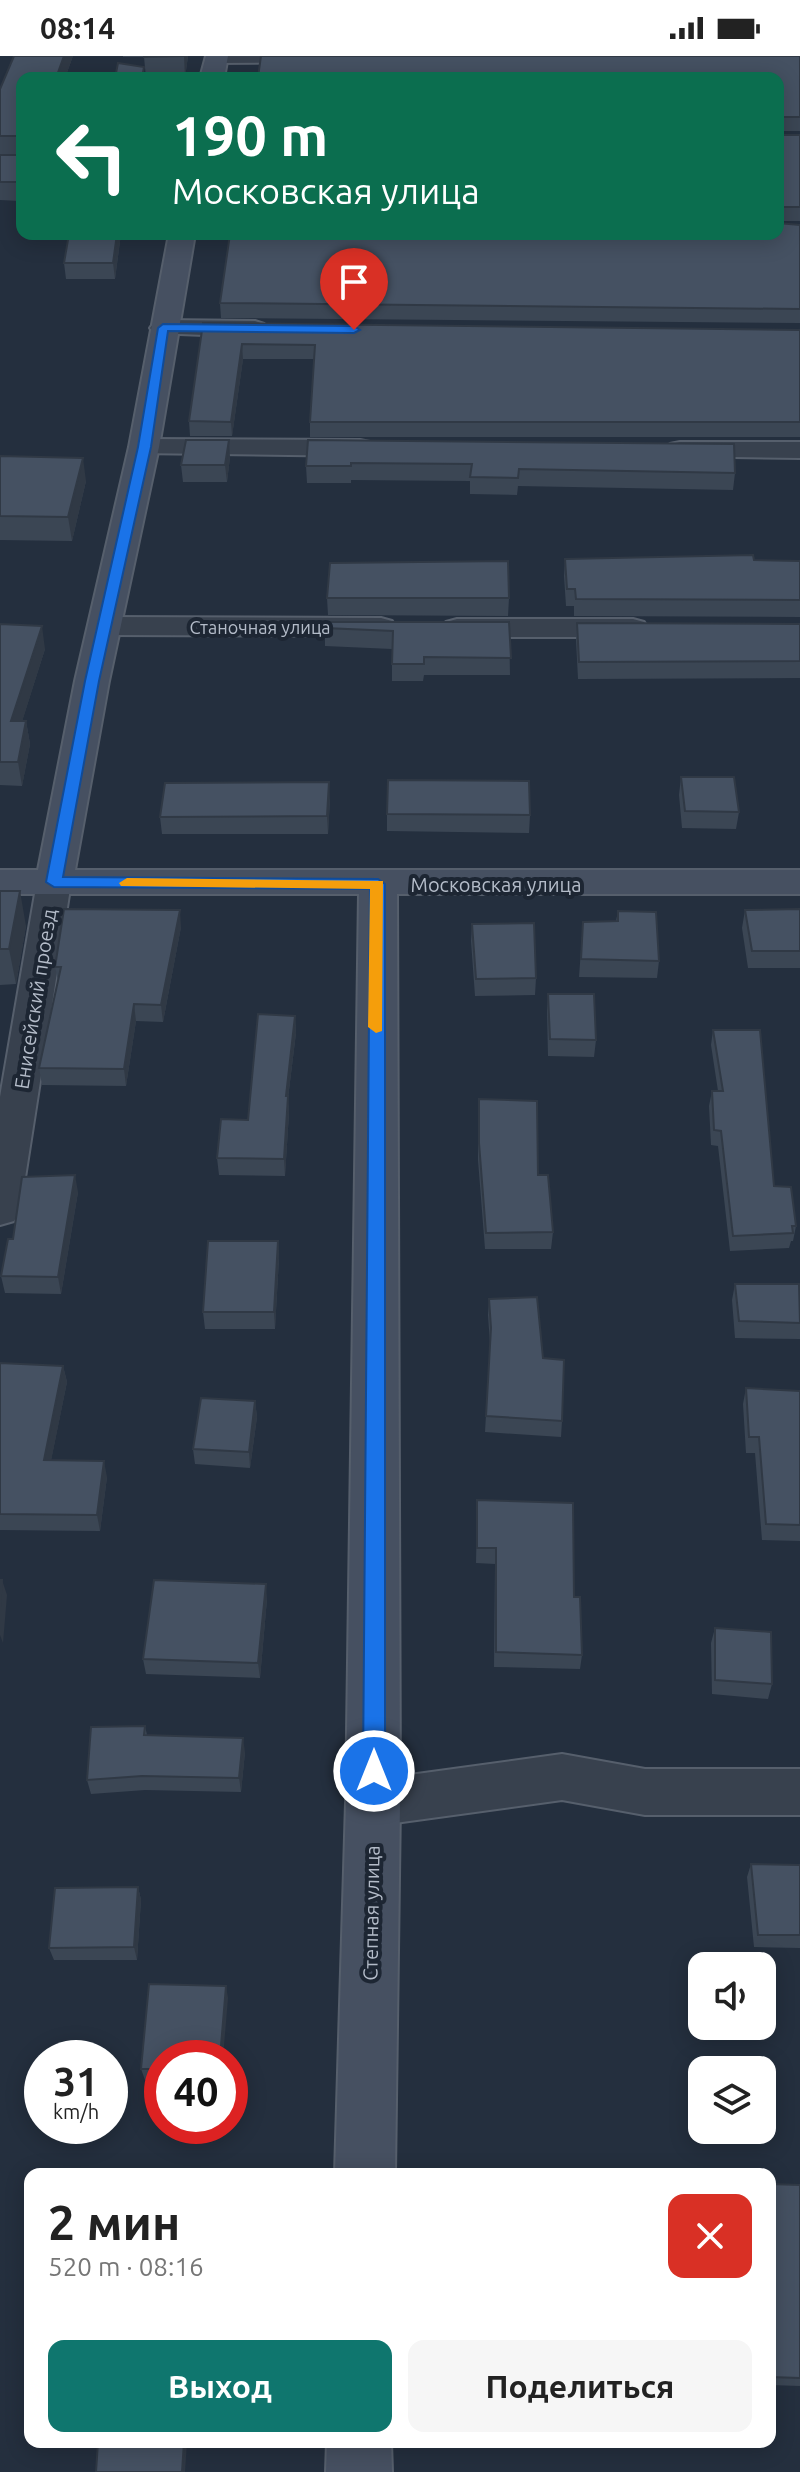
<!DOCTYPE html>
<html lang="ru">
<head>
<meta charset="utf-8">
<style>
  :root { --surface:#fff; --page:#f6f6f6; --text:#222; --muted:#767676; --accent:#0f766e }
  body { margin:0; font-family:Ubuntu,sans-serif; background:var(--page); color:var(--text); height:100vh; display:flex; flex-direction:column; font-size:30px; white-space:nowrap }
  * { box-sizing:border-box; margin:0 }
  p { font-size:26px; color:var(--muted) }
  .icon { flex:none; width:44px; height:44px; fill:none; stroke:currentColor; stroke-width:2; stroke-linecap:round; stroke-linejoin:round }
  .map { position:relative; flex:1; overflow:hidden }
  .panel { position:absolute; left:24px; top:2112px; width:752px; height:280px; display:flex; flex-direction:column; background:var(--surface); border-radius:16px; box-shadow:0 4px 20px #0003 }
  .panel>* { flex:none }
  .hud { position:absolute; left:16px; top:16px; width:768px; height:168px; border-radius:16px; box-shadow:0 4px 20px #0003; background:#0b6e4f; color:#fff; overflow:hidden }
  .buttons { position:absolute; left:688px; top:1896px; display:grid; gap:16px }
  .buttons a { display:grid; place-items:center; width:88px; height:88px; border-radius:16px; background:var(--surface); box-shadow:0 4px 20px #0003; font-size:40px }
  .speed { position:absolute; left:24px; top:1984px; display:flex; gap:16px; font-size:40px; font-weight:700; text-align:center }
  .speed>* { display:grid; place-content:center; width:104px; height:104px; border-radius:50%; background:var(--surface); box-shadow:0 4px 20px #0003; line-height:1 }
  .speed small { font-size:20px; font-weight:400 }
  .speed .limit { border:12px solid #d22; background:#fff; color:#111 }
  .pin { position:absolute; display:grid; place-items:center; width:68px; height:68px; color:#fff; margin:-82px -34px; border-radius:50% 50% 50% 0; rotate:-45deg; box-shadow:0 0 8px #0007 }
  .pin .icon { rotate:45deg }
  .me { position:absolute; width:88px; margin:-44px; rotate:0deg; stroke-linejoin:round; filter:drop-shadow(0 0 6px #0008) }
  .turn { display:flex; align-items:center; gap:28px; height:168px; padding:0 24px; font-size:36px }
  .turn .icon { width:104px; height:104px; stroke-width:2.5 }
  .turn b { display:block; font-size:56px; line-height:68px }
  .round { display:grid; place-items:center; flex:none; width:84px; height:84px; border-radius:16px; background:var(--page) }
  .summary { display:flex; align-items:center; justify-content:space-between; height:136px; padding:0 24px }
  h1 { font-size:48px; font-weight:700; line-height:60px }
  .button { display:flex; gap:16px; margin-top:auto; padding:16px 24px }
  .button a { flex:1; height:92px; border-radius:16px; background:var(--accent); color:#fff; font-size:32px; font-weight:700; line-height:92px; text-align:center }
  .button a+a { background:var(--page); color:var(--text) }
  .status { display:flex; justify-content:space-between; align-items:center; height:56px; padding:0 40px; background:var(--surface); direction:ltr }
  .status svg { height:22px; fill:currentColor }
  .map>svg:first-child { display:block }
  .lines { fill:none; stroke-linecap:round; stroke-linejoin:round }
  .street-casing { stroke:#565f6c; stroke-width:4 }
  .secondary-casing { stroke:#565f6c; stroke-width:4 }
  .street { fill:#38414e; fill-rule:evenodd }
  .secondary { fill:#465061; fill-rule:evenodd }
  .wall { fill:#3b4654 }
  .shaded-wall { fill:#303945 }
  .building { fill:#455162; stroke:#303945; stroke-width:2 }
  .route { fill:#1a73e8; stroke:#114b97; stroke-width:2 }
  .slow { fill:#f59e0b }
  .labels { text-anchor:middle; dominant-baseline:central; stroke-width:8; stroke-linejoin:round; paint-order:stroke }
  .far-street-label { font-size:18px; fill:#b4bcc9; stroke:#1d2633 }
  .street-label { font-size:20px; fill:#b4bcc9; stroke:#1d2633 }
</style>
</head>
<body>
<div class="status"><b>08:14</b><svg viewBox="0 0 49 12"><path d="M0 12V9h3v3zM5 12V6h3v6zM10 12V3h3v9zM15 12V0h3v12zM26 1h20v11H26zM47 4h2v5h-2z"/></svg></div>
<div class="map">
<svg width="800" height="2416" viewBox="0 0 800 2416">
  <rect width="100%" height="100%" fill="#242f3e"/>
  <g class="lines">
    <g class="street-casing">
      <path id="street" d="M207,0H349L339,6L217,7L210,5Z
        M163,264L255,265L264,268L268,273L264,278L255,281L154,277L150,272L154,267Z
        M144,383L360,384L370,386L373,392L370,398L360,400L134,397L131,391L134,385Z
        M680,386H800V402L670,400L666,394L670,388Z
        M105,561L381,562L392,565L396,571L392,577L381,580L105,579L94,576L90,570L94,564Z
        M457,563H633L644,566L648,572L644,578L633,581H457L446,578L442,572L446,566Z
        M54,815L66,818L71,826L20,1154L14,1165L0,1169V1041L37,826L42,818Z
        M562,1698L645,1713H800V1759H645L562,1744L373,1770L356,1763L349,1747L356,1731L373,1724Z"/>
    </g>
    <g class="secondary-casing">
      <path id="secondary" d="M206,0H228L224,22H200Z
        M169,178H195L159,391L109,625L75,814H800V838H397L400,1747L395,2118H335L346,1747L359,838H0V814H38L75,625L129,391Z
        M327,2386H391L392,2416H326Z"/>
    </g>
    <use href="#street" class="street"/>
    <use href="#secondary" class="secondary"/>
  </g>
  <path class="wall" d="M14,0H73L65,22H22V139L20,145L0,144V33Z
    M123,0H188L185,22H146L144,1H123Z
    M800,0V75H778V22L258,21L685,1Z
    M778,79H800V165H778Z
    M800,169V267L221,262L220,247Z
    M69,178H121L115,223H66L64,207Z
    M203,267L800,274V381H310V366L314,303H243L232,380H190L189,365Z
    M308,384L735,417L733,434L518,430L517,439L470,438V425L351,424V427H307L306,410Z
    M0,400L86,425L72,485L0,484Z
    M230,401L227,426H183L181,409Z
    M565,503L800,505V561L574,560V550H566L564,520Z
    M327,542H509L508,560L328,559Z
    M509,566L510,619H424L423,625H392V593L325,590V572Z
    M577,567L800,568V622L578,623L576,584Z
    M0,568L45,593L22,665H26L30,688L22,730L0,729Z
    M681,721L739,756L736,773L682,772L679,739Z
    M330,743L328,778H162L160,761Z
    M387,758L530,759L529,777L387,775Z
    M0,835L26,870L16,928L0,929Z
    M800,853V912H748L742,872L745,854Z
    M618,855L659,905L657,922L579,921L583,866L616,865Z
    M472,868L536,922L535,939L475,940L471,885Z
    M181,871L163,966L136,965L126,1030L42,1029L39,1012L58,925L55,911Z
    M548,938L596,984L594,1001L548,1000L547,955Z
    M295,960L296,977L288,1042L289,1057L285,1120L219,1119L217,1102L248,1064Z
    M713,974L774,1130L796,1170L793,1185H791L789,1192L730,1195L718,1090L711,1089L709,1050L712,1035H718L711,989Z
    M478,1061L538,1119L553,1176L551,1193H485L478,1104Z
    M78,1136L61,1238L5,1237L1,1220L13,1183Z
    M278,1185L279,1202L275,1273H205L203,1256Z
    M735,1228L800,1232V1283L735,1282L732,1244Z
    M489,1243L543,1302L562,1365L561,1381L485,1376L490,1288L488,1259Z
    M0,1307L63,1310L67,1326L51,1404L107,1421L100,1475L0,1474Z
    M746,1332L800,1335V1485L762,1484L755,1397H746L743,1348Z
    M255,1345L257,1361L250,1412L195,1408L193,1393Z
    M477,1460L574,1541L582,1599L580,1613L494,1611L495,1508L476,1507Z
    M267,1543L260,1622L146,1618L143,1603Z
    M715,1572L772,1628L768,1643L712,1638L711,1587Z
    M145,1670L147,1679L245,1696L241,1736L145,1734L91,1738L87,1724Z
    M751,1808L800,1809V1892L754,1891L747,1821Z
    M138,1831L141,1844L137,1904H54L49,1892Z
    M228,1942L162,2002V2024H145L141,2013Z
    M770,2128L800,2129V2330L770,2329Z"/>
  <path class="shaded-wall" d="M64,0H73L65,22H56Z
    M184,0H188L185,22Z
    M22,113V139L20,145L17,126Z
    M117,178H121L115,223L113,207Z
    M242,288L243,303L232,380L231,366Z
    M229,384L230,401L227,426L225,409Z
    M83,402L86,425L72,485L68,461Z
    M42,570L45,593L15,688L11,665Z
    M26,665L30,688L22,730L18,706Z
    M329,726L330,743L328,778L327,760Z
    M20,835L26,870L16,928L9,893Z
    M180,854L181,871L163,966L161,949Z
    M134,948L136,965L126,1030L124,1013Z
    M295,960L296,977L288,1042L289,1057L285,1120L284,1103L286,1040Z
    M75,1119L78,1136L61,1238L58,1221Z
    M278,1185L279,1202L275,1273L274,1256Z
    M63,1310L67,1326L48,1420L44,1404Z
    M255,1345L257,1361L250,1412L249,1396Z
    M104,1405L107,1421L100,1475L97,1459Z
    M2,1524L7,1539L3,1587L0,1579V1551Z
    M266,1528L267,1543L260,1622L258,1607Z
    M243,1682L245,1696L241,1736L239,1722Z
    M138,1831L141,1844L137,1904L134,1891Z
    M226,1930L228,1942L223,2002H220Z
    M184,2386H187L185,2416H182Z"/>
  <path class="building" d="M14,0H64L56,22H22V113L17,126H0V99H22V80H0V33Z
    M144,0H184L144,1Z
    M261,0H800V61H778V22H233V21H258Z
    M118,7L144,11L142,22H115Z
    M778,79H800V151H778Z
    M778,167L800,169V253L220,247L230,178H778Z
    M69,178H117L113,207H64Z
    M203,267L800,274V366H310L315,289L242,288L231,366L189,365Z
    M186,384H229L225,409H181Z
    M308,384L734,388L735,417L519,413L518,422L470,421L472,408L351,407V410H306Z
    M0,400L83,402L68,461L0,460Z
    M753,499L754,504L800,505V544L576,543L575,533H567L565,503Z
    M508,505L509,542H327L330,507Z
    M325,566H509L511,602L424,601V608H392L393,575L325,572Z
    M577,567L800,568V605L579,606Z
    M0,568L42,570L11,665H26L18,706H0Z
    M681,721H734L739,756L685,755Z
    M388,724L529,725L530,759L387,758Z
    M329,726L327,760L160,761L165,727Z
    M0,835H20L9,893H0Z
    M64,853L180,854L161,949L134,948L124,1013L39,1012L61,911H55Z
    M800,853V895H752L745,854Z
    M618,855L656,856L659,905L581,903L583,866L618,865Z
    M534,867L536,922L476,923L472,868Z
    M548,938H594L596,984L550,983Z
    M258,958L295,960L286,1040H288L284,1103L217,1102L221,1063L248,1064Z
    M713,974H760L774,1130L791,1131L796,1170H792L793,1177L733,1180L721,1075L714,1074L712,1035H723Z
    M479,1043L537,1045L538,1119H548L553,1176L486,1177L479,1087Z
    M75,1119L58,1221L1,1220L8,1183H13L22,1121Z
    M208,1185H278L274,1256H203Z
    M735,1228H799L800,1267L739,1265Z
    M537,1241L543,1302L564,1304L562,1365L486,1360L491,1272L489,1243Z
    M0,1307L63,1310L44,1404L104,1405L97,1459L0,1458Z
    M746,1332L800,1335V1469L766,1468L759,1381H749Z
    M201,1342L255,1345L249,1396L193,1393Z
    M477,1444L573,1447L574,1541H580L582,1599L496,1596V1492H477Z
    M0,1524H2L0,1551Z
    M154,1524L266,1528L258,1607L143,1603Z
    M715,1572L771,1576L772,1628L715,1624Z
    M145,1670L144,1679L243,1682L239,1722L142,1720L87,1724L91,1671Z
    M751,1808L800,1809V1879H758Z
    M138,1831L134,1891L49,1892L55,1832Z
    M149,1928L226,1930L220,2002H162V2013H141Z
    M770,2128L800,2129V2322L770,2321Z
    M98,2386H184L182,2416H96Z"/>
  <path class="route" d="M163,268L354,270L360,274L354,277L168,275L151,391L99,625L63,821L378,823L385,828V1715L381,1723L374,1726L366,1723L363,1715L370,833L54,831L46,826L85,625L138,391L158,272Z"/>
  <path class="slow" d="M127,822L383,825L382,975L376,977L368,971L370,833L121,830L119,827Z"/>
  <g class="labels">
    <g class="far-street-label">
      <text x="260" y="571">Станочная улица</text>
    </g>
    <g class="street-label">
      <text x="496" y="828">Московская улица</text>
      <text transform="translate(35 943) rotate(-81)">Енисейский проезд</text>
      <text transform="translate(371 1857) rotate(-89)">Степная улица</text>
    </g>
  </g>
</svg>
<div class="buttons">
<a><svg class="icon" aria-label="sound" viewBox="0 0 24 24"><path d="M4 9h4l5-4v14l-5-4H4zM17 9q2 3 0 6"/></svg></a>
<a><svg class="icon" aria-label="layers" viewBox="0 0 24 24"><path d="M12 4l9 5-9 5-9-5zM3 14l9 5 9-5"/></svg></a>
</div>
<div class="speed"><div>31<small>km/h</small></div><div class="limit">40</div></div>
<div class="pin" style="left:354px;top:274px;background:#d93025"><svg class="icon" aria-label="arrive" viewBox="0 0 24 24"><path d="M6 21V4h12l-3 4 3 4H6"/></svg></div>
<svg class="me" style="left:374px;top:1715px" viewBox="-20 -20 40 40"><circle r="17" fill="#1a73e8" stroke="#fff" stroke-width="3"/><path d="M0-11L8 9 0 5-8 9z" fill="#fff"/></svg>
<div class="hud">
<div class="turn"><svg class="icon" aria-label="left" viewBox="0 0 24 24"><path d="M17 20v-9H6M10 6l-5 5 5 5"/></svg><div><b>190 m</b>Московская улица</div></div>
</div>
<section class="panel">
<div class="summary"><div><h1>2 мин</h1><p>520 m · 08:16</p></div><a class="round" style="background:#d93025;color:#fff"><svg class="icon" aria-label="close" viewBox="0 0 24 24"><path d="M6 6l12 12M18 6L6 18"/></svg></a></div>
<div class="button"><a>Выход</a><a>Поделиться</a></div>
</section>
</div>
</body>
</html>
